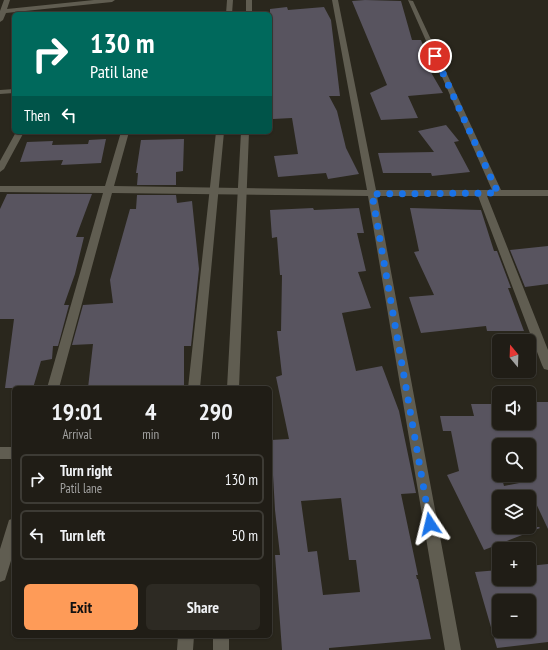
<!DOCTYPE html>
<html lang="en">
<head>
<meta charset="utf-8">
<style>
  :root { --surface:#201d16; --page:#2d2a23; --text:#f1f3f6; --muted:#a2a2a1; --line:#3d3b35; --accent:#fe9b58 }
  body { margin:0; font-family:"PT Sans Narrow",sans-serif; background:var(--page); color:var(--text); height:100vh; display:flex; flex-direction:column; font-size:15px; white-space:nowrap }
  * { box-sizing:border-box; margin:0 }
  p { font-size:13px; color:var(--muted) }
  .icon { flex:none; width:22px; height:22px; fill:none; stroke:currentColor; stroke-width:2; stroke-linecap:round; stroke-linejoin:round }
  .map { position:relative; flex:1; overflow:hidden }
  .side { position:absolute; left:12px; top:386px; width:260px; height:252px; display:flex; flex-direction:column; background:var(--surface); border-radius:6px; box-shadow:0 1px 3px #0004,0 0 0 1px var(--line) }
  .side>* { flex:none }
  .guide { position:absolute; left:12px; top:12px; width:260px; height:122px; border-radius:6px; box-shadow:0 1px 3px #0004,0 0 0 1px var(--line); background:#00695c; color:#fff; overflow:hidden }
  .needle { width:26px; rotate:341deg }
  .tools { position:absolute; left:492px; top:334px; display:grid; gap:8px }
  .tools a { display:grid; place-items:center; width:44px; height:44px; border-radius:6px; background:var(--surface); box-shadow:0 1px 3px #0004,0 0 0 1px var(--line); font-size:20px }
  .pin { position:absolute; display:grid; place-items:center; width:34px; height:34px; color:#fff; margin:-17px; border:2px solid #fff; border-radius:50%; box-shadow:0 1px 4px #0007 }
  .me { position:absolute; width:44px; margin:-22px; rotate:350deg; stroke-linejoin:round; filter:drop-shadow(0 0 3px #0008) }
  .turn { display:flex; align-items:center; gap:14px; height:84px; padding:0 12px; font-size:18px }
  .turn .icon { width:52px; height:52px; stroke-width:2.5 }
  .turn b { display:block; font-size:28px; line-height:34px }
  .then { display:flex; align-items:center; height:38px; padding:0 12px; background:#0003; gap:8px; font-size:15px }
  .eta { display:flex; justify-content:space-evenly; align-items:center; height:68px; text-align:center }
  .eta b { font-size:24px; font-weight:700; line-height:28px }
  .primary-button { display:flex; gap:8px; margin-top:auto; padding:8px 12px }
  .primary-button a { flex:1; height:46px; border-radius:6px; background:var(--accent); color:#111; font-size:16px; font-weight:700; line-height:46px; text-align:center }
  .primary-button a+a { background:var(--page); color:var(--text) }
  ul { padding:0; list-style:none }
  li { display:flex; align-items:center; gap:12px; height:50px; margin:0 8px 6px; padding:0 4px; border:2px solid var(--line); border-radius:6px }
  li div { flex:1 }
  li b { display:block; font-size:15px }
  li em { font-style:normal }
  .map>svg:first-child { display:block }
  .building { fill:#58545f; fill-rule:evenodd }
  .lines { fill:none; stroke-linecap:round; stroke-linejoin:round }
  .minor { fill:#605d51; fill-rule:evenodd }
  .tertiary { fill:#605d51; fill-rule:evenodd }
  .route { stroke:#1a73e8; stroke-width:7; stroke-dasharray:0 12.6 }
</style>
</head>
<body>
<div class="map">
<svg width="548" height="650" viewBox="0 0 548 650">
  <rect width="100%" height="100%" fill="#2a271d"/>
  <path class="building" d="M365,0L401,1L412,40H421L432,68L429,69L443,93L408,96L418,118L381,120L370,93L387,85L352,1Z
    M287,7L288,10L324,7L331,20L340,96H329L337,111L346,148L359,174L328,179L326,173L278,177L274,156L298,154L292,118L273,119L270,92V9Z
    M446,125L459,141L454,142L470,172L432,176L431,173H383L378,153L434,152L418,131Z
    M106,139L101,163L61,165L63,160L20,162L27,142L53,141L52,145L88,144L89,140Z
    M184,139L183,171L176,172V185H137L138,173H136L141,140Z
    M7,194H92L76,237H84L75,274L64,305H69L58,346H53L52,359L41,361L33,388H5L14,319H0V209Z
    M137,195H176L177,203L192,201L199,269L191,346H184V388H88L93,344L72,345L83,305L113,303L110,280L130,209H136Z
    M313,208L314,210L359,208L364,233H357L366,271L358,272L371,308L342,313L356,371L382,366L399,411L416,493L401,494L418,575H416L417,579H418L431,639L329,648V650H282L275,555H280L275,510L271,440L289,439L276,377L282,375L277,331H281L282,275H280L277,237L272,238L270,210ZM341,498L349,560H356L360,592L323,595L317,551L308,552L301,501Z
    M410,208L481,210L494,251H497L511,288H508L524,331H487L486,326L421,333L409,297L434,295L414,252L419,251Z
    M548,246V284L525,287L510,250Z
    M529,402H548V529L533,497H499V527H539L540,528L484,550L447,475L459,471L451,431H443L440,416H474L471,404H494L499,423H529ZM492,445H529V481L504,486L501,475H499V469Z
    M548,564V642L497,648L475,572L499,570V579H529V566ZM499,601H529V631H499Z"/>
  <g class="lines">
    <path class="minor" d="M4,0H10L7,9L94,0H115L112,2L6,13L3,20L0,22V11Z
      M332,0H338L376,190H492L408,0L413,1L501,190H548V196H487L548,350V370L544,369L542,365L478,196H377L461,650H445L368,196L112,193L59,388H47L103,193L0,192V186H105L121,132H129L114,186L367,190Z
      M14,89V93L0,94V90Z
      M16,132H24L4,169L0,172V161Z
      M0,447H14V459H0Z
      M14,518V551L5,580L0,582V549L9,520Z"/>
    <path class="tertiary" d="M227,0H233L232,14H226Z
      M246,0H252V14H246Z
      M216,132H224L200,388H188Z
      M241,132H249L239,388H227Z
      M178,636H194L193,650H177Z
      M213,636H229V650H213Z"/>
  </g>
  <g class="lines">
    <path class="route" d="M430,524L372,194L498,193L435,56"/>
  </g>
</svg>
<div class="tools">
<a><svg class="needle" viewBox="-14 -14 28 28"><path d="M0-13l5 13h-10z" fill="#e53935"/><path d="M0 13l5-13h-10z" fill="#a2a2a1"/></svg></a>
<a><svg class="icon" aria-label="sound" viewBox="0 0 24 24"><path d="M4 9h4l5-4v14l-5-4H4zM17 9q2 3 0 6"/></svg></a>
<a><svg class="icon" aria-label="search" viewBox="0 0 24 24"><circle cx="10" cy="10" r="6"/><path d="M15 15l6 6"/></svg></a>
<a><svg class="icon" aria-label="layers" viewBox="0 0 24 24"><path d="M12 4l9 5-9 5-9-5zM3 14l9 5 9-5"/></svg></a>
<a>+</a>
<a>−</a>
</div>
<div class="pin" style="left:435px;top:56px;background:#d93025"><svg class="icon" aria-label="arrive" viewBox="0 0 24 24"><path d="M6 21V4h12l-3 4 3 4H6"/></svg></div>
<svg class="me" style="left:430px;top:524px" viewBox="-20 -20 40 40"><path d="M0-17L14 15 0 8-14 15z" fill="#1a73e8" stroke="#fff" stroke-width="4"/></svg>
<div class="guide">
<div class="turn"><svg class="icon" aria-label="right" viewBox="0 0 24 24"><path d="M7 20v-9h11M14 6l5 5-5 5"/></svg><div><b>130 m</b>Patil lane</div></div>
<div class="then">Then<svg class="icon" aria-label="left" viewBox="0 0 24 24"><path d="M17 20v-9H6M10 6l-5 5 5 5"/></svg></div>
</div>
<section class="side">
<div class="eta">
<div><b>19:01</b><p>Arrival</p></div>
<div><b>4</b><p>min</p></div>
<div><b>290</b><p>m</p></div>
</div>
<ul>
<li><svg class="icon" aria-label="right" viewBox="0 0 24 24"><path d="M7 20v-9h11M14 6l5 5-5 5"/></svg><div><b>Turn right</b><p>Patil lane</p></div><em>130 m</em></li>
<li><svg class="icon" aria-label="left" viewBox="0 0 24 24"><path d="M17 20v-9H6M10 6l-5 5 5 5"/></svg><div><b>Turn left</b></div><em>50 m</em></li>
</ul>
<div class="primary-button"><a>Exit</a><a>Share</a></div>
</section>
</div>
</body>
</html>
